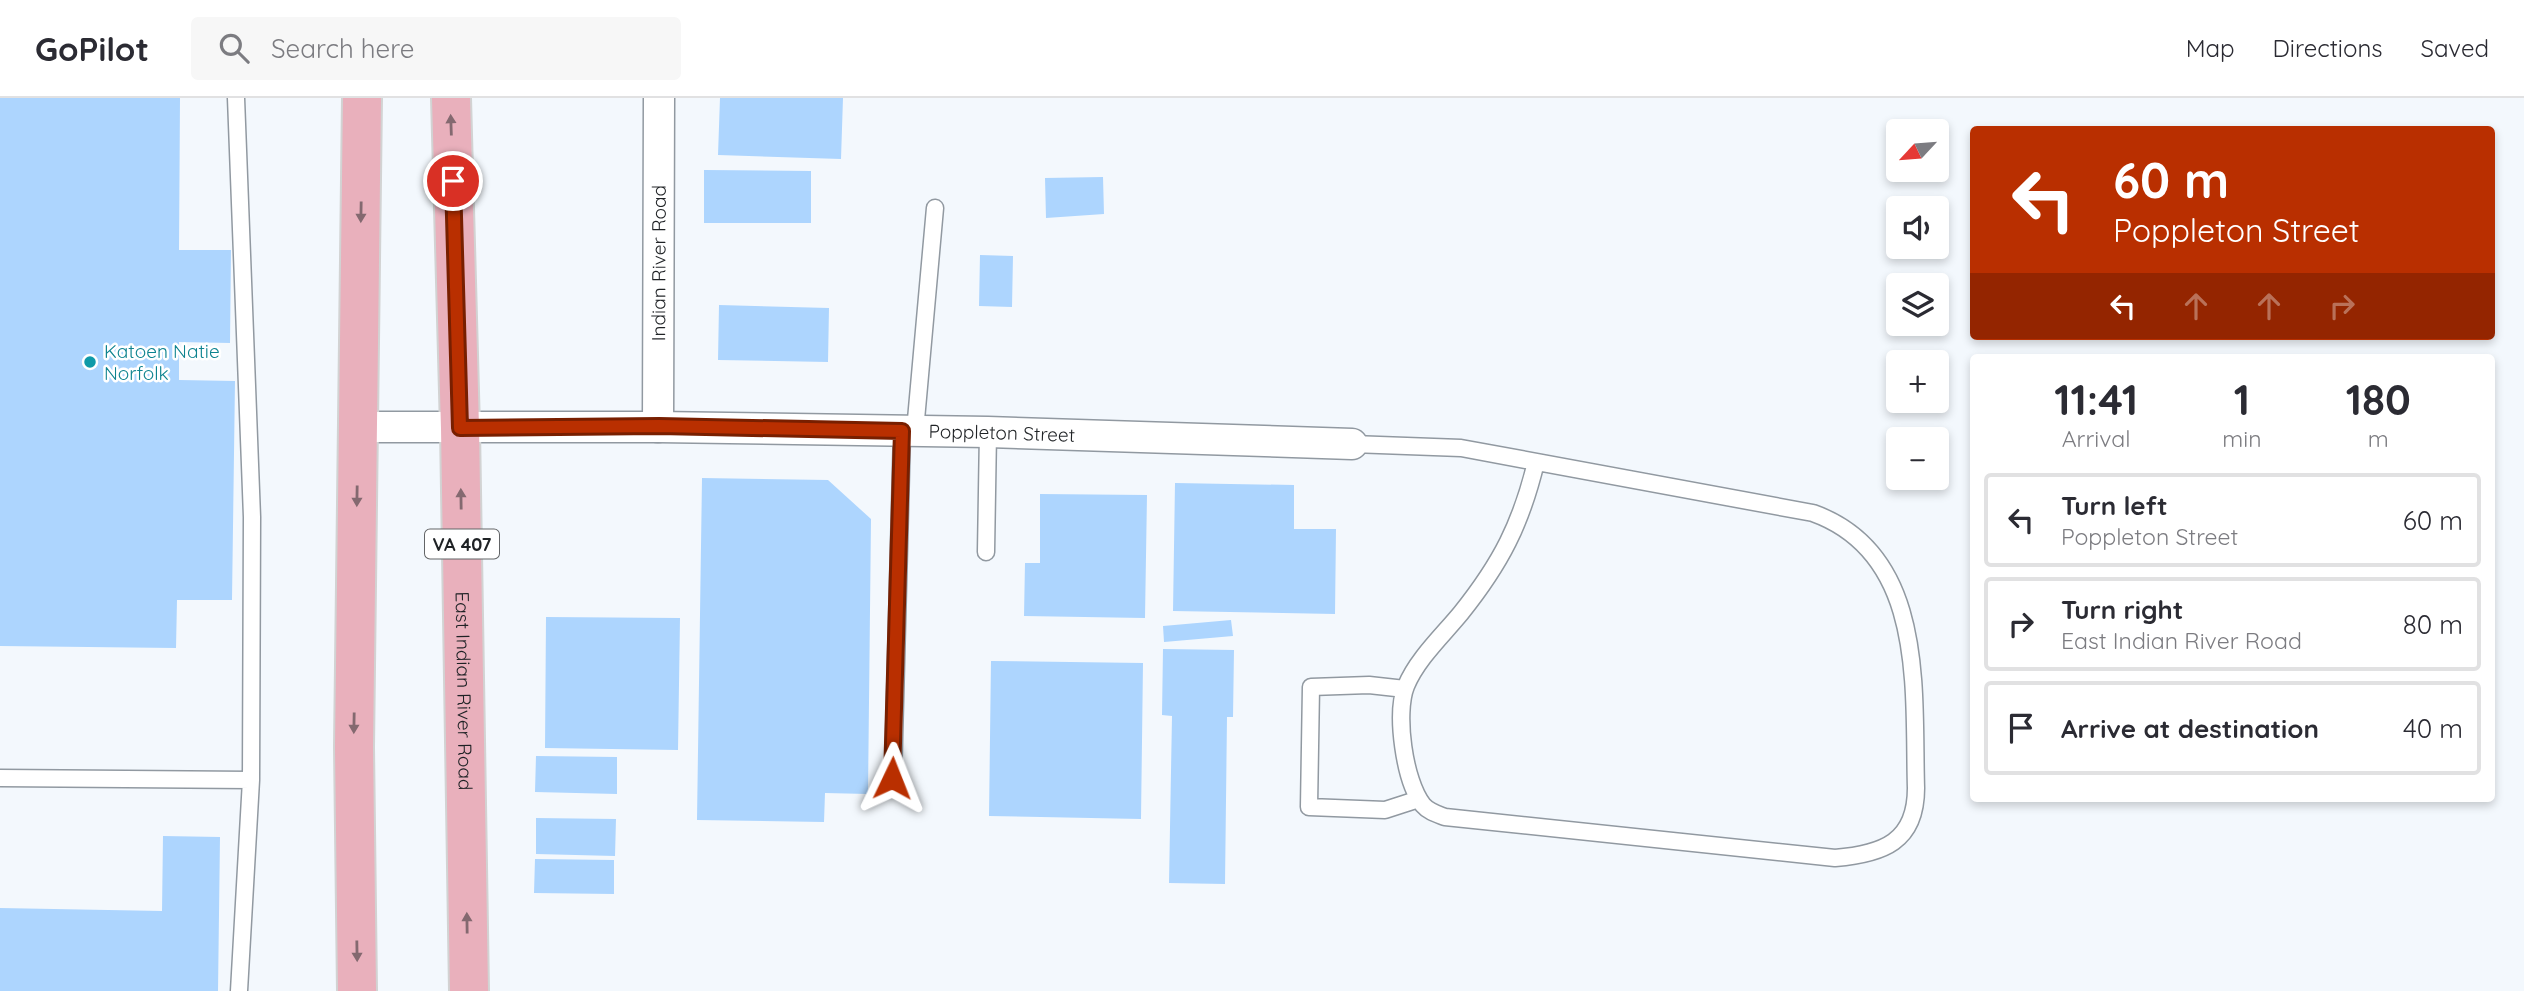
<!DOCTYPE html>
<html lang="en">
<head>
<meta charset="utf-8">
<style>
  :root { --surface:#fff; --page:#f7f7f7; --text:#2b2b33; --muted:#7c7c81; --line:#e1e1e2 }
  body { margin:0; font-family:Quicksand,sans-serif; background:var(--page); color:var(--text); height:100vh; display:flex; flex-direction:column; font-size:26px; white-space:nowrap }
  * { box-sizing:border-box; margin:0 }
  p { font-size:23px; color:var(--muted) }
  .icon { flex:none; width:38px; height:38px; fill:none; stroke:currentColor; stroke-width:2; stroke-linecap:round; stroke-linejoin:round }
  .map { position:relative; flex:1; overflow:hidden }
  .sheet { position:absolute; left:1970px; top:256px; width:525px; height:448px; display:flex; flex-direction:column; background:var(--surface); border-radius:7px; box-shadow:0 4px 10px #0003 }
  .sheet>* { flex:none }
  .top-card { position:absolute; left:1970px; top:28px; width:525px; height:214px; border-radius:7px; box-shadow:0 4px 10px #0003; background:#b92f00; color:#fff; overflow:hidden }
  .needle { width:46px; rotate:244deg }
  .fabs { position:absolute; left:1886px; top:21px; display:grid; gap:14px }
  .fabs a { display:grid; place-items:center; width:63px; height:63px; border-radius:7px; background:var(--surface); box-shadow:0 4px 10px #0003; font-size:35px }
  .pin { position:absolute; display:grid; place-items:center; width:60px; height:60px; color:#fff; margin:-30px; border:4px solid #fff; border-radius:50%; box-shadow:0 2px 7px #0007 }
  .me { position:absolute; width:77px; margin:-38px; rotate:2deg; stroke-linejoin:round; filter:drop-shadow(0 0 5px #0008) }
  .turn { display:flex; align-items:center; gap:24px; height:147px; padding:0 28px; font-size:32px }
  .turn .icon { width:91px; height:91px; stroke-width:2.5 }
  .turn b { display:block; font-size:49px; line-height:60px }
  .lanes { display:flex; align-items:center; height:66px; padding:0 28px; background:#0003; justify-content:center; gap:35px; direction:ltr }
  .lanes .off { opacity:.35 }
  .eta { display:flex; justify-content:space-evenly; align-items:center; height:119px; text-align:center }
  .eta b { font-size:42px; font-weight:700; line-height:49px }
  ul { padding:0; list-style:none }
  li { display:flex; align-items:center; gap:21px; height:94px; margin:0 14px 10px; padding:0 14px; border:4px solid var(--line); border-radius:7px }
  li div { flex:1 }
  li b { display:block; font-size:26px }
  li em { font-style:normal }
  header { display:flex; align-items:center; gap:42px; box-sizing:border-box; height:98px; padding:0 35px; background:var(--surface); border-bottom:2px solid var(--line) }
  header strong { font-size:33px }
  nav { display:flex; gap:38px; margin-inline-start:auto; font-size:24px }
  .search { width:490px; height:63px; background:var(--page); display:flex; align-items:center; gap:18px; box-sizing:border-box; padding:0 24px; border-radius:7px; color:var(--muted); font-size:26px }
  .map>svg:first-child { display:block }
  .building { fill:#add5fe }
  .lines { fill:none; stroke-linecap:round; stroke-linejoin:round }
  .service-casing { stroke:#9199a1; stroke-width:19 }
  .minor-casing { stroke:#9199a1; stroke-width:33 }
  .primary-casing { stroke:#d2d3d3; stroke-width:42 }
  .service { stroke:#fff; stroke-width:16 }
  .minor { stroke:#fff; stroke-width:30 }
  .primary { stroke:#e9b0bc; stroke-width:38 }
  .oneway { fill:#846970 }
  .route-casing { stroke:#781f00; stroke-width:18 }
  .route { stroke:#b92f00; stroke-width:12 }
  .culture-dot { fill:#0f9aa8; stroke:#fff; stroke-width:2.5 }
  .labels { text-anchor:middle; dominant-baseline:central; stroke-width:5; stroke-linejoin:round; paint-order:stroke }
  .shield { fill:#fff; stroke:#626466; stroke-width:2 }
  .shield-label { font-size:18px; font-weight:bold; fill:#1f2225 }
  .street-label { font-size:19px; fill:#1f2225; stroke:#fff }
  .culture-label { font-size:19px; fill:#0d838f; stroke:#fff; text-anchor:start }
</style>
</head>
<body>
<header>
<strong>GoPilot</strong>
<div class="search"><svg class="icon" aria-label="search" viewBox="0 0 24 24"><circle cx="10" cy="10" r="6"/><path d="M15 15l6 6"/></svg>Search here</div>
<nav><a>Map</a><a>Directions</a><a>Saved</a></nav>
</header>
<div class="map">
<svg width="2524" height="893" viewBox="0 0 2524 893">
  <rect width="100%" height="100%" fill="#f3f8fd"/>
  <path class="building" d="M0,0H180L179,152H231L230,245L179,244V282L235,283L232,502H177L176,550L0,548Z
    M720,0H843L841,61L718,57Z
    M704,72L811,73V125H704Z
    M1103,79L1104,116L1046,120L1045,80Z
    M980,157L1013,158L1012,209L979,208Z
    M719,207L829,210L828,264L718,262Z
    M702,380L828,382L871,421L868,696L825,695L824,724L697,722Z
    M1175,385L1294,387V431H1336L1335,516L1173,513Z
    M1040,396L1147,397L1145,520L1024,518L1025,465H1040Z
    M546,519L680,520L678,652L545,650Z
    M1231,522L1233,538L1164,544L1163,528Z
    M1163,551L1234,552L1233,619H1227L1225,786L1169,785L1172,618L1162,617Z
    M991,563L1143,565L1141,721L989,718Z
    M536,658L617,659V696L535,694Z
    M536,720L616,721L615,758L536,756Z
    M163,738L220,739L218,893H0V810L162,813Z
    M535,761L614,762V796L534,795Z"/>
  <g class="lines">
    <g class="service-casing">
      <path id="service" d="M915,333L935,110
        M1352,346L1461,350L1813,415C1927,456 1913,593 1916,690C1916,744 1883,756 1835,760L1445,719C1437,716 1429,714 1423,707C1404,683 1395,615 1406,588C1417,561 1443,537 1461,515C1501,465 1521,426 1536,364
        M986,454L988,334
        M1405,591L1369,587L1311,589L1309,709L1385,712L1419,701
        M0,680L251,682L252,419L236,0
        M893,680L902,333
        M239,893L251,682"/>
    </g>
    <g class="minor-casing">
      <g id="minor">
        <path id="s1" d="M358,329H658L988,334L1352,346"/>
        <path id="s2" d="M658,329L659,0"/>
      </g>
    </g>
    <g class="primary-casing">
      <g id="primary">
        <path id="s3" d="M451,0L460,330L469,893"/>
        <path d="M357,893L354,649L362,0"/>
      </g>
    </g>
    <use href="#service" class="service"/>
    <use href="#minor" class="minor"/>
    <use href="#primary" class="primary"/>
  </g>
  <defs><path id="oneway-solid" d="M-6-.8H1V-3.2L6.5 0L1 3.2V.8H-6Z" transform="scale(1.75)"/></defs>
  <g class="oneway">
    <use href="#oneway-solid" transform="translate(451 27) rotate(-92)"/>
    <use href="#oneway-solid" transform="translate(361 114) rotate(91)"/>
    <use href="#oneway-solid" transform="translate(357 398) rotate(91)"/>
    <use href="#oneway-solid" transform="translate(461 401) rotate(-91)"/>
    <use href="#oneway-solid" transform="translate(354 625) rotate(91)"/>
    <use href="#oneway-solid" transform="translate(467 825) rotate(-91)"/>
    <use href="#oneway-solid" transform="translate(357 853) rotate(89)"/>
  </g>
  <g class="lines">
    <g class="route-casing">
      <path id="route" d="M453,83L460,330L659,328L902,333L892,680"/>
    </g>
    <use href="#route" class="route"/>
  </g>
  <circle class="culture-dot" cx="90" cy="264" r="7"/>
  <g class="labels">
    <rect class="shield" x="425" y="431.5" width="74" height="29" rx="5"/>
    <g class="shield-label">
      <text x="462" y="446">VA 407</text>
    </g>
    <g class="street-label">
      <text stroke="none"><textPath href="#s2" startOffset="164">Indian River Road</textPath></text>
      <text stroke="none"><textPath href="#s1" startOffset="644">Poppleton Street</textPath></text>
      <text stroke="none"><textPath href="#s3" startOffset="593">East Indian River Road</textPath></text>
    </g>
    <g class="culture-label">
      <text x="104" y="253">Katoen Natie<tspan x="104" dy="22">Norfolk</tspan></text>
    </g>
  </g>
</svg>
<div class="fabs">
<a><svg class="needle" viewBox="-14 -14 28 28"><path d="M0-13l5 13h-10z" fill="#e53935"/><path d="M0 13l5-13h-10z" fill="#7c7c81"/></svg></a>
<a><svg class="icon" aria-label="sound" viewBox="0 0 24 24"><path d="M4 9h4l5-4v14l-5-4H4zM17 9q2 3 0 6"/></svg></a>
<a><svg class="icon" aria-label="layers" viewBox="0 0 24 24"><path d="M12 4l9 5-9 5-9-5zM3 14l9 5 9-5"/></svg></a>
<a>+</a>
<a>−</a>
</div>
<div class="pin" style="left:453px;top:83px;background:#d93025"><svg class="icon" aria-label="arrive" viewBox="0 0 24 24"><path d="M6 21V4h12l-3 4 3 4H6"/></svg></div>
<svg class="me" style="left:892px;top:680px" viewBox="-20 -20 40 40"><path d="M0-17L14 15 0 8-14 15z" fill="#b92f00" stroke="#fff" stroke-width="4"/></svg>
<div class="top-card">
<div class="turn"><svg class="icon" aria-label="left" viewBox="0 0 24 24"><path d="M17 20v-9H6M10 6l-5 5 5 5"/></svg><div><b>60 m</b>Poppleton Street</div></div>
<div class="lanes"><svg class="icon" aria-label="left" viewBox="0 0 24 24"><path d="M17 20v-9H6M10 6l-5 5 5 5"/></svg><svg class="icon off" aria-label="ahead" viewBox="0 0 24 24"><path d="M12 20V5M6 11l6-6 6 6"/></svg><svg class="icon off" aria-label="ahead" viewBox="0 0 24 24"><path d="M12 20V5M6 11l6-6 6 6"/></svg><svg class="icon off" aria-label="right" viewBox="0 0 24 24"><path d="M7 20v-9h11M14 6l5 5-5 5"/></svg></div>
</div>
<section class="sheet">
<div class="eta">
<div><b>11:41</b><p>Arrival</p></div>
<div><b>1</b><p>min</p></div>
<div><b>180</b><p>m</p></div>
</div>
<ul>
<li><svg class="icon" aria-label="left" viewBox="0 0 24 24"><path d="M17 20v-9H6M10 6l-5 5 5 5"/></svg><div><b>Turn left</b><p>Poppleton Street</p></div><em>60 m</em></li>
<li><svg class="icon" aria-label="right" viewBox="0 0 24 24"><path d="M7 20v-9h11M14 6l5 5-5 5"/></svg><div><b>Turn right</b><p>East Indian River Road</p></div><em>80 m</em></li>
<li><svg class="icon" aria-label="arrive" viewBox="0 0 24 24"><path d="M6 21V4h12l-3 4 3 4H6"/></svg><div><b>Arrive at destination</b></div><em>40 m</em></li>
</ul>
</section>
</div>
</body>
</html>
